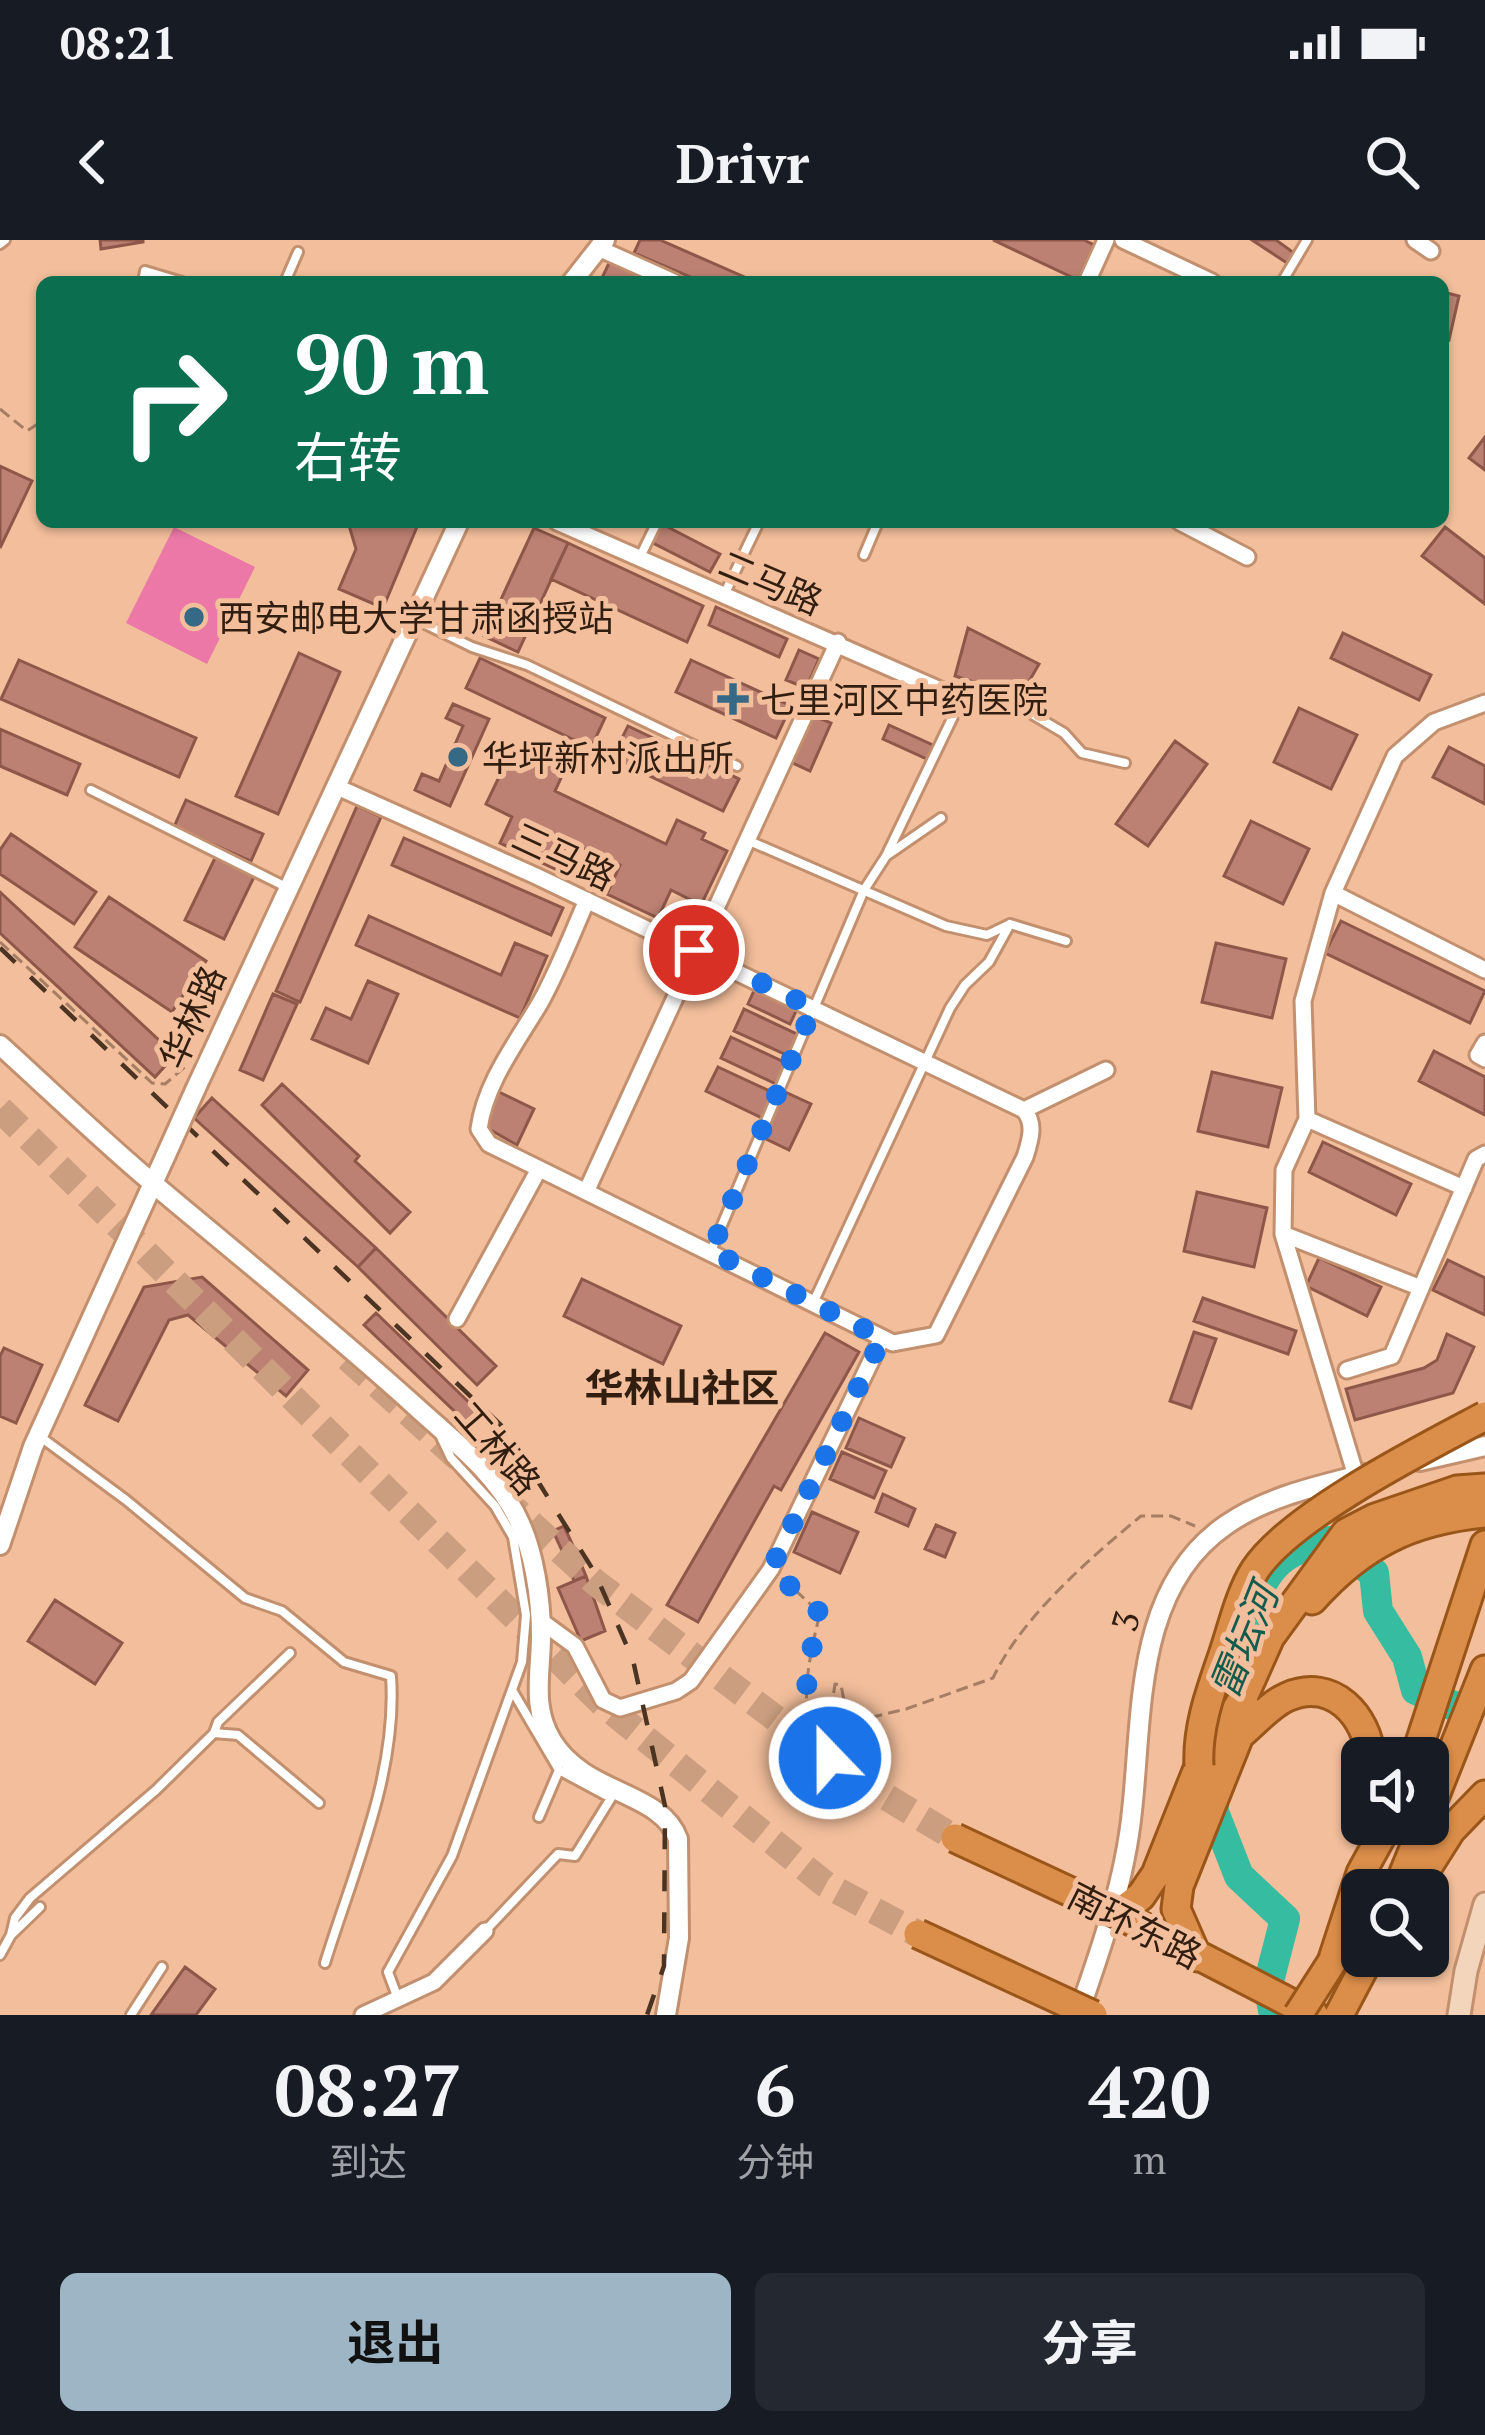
<!DOCTYPE html>
<html lang="zh">
<head>
<meta charset="utf-8">
<style>
  :root { --surface:#171b24; --page:#242831; --text:#f1f3f6; --muted:#9ea1a6; --accent:#9db5c4 }
  body { margin:0; font-family:"PT Serif","Noto Sans SC",serif; background:var(--page); color:var(--text); height:100vh; display:flex; flex-direction:column; font-size:45px; white-space:nowrap }
  * { box-sizing:border-box; margin:0 }
  p { font-size:39px; color:var(--muted) }
  .icon { flex:none; width:66px; height:66px; fill:none; stroke:currentColor; stroke-width:2; stroke-linecap:round; stroke-linejoin:round }
  .map { position:relative; height:1775px; overflow:hidden }
  .sheet { display:flex; flex-direction:column; background:var(--surface); flex:1 }
  .sheet>* { flex:none }
  .banner { position:absolute; left:36px; top:36px; width:1413px; height:252px; border-radius:18px; box-shadow:0 3px 9px #0004; background:#0b6e4f; color:#fff; overflow:hidden }
  .buttons { position:absolute; left:1341px; top:1497px; display:grid; gap:24px }
  .buttons a { display:grid; place-items:center; width:108px; height:108px; border-radius:18px; background:var(--surface); box-shadow:0 3px 9px #0004; font-size:60px }
  .pin { position:absolute; display:grid; place-items:center; width:102px; height:102px; color:#fff; margin:-51px; border:6px solid #fff; border-radius:50%; box-shadow:0 3px 12px #0007 }
  .me { position:absolute; width:132px; margin:-66px; rotate:338deg; stroke-linejoin:round; filter:drop-shadow(0 0 9px #0008) }
  .turn { display:flex; align-items:center; gap:42px; height:252px; padding:0 60px; font-size:54px }
  .turn .icon { width:156px; height:156px; stroke-width:2.5 }
  .turn b { display:block; font-size:84px; line-height:102px }
  .eta { display:flex; justify-content:space-evenly; align-items:center; height:204px; text-align:center }
  .eta b { font-size:72px; font-weight:700; line-height:84px }
  .button { display:flex; gap:24px; margin-top:auto; padding:24px 60px }
  .button a { flex:1; height:138px; border-radius:18px; background:var(--accent); color:#111; font-size:48px; font-weight:700; line-height:138px; text-align:center }
  .button a+a { background:var(--page); color:var(--text) }
  .status { display:flex; justify-content:space-between; align-items:center; height:84px; padding:0 60px; background:var(--surface); direction:ltr }
  .status svg { height:33px; fill:currentColor }
  header { display:flex; justify-content:space-between; align-items:center; height:156px; padding:0 60px; background:var(--surface); font-size:54px; font-weight:700 }
  .map>svg:first-child { display:block }
  .green { fill:#eb78a7 }
  .lines { fill:none; stroke-linecap:round; stroke-linejoin:round }
  .river { stroke:#36bda1; stroke-width:30 }
  .building { fill:#bc8172; stroke:#8e5749; stroke-width:3 }
  .trunk-tunnel { stroke:#cb9e7f; stroke-width:27; stroke-dasharray:27 14; stroke-linecap:butt }
  .service-casing { stroke:#c2906e; stroke-width:14 }
  .minor-casing { stroke:#c2906e; stroke-width:21 }
  .tertiary-casing { stroke:#c2906e; stroke-width:24 }
  .secondary-casing { stroke:#c2906e; stroke-width:27 }
  .trunk-casing { stroke:#9a5518; stroke-width:33 }
  .path { stroke:#a57e63; stroke-width:3; stroke-dasharray:12 6; stroke-linecap:butt }
  .service { stroke:#fff; stroke-width:8 }
  .minor { stroke:#fff; stroke-width:15 }
  .tertiary { stroke:#fff; stroke-width:18 }
  .secondary { stroke:#f2d5bb; stroke-width:21 }
  .trunk { stroke:#db8e4a; stroke-width:27 }
  .rail { stroke:#4c3423; stroke-width:4.5; stroke-dasharray:21 21; stroke-linecap:butt }
  .tertiary-bridge-casing { stroke:#c2906e; stroke-width:24; stroke-linecap:butt }
  .trunk-bridge-casing { stroke:#9a5518; stroke-width:33; stroke-linecap:butt }
  .tertiary-bridge { stroke:#fff; stroke-width:18 }
  .trunk-bridge { stroke:#db8e4a; stroke-width:27 }
  .route { stroke:#1a73e8; stroke-width:21; stroke-dasharray:0 37.8 }
  .poi-dot { fill:#366986; stroke:#f2be9b; stroke-width:4.5 }
  .labels { text-anchor:middle; dominant-baseline:central; stroke-width:10; stroke-linejoin:round; paint-order:stroke }
  .street-label { font-size:36px; fill:#311e10; stroke:#f2be9b }
  .poi-label { font-size:36px; fill:#311e10; stroke:#f2be9b; text-anchor:start }
  .neighbourhood-label { font-size:39px; font-weight:bold; fill:#311e10; stroke:#f2be9b }
  .water-label { font-size:39px; font-style:italic; fill:#135b4c; stroke:#f2be9b }
</style>
</head>
<body>
<div class="status"><b>08:21</b><svg viewBox="0 0 49 12"><path d="M0 12V9h3v3zM5 12V6h3v6zM10 12V3h3v9zM15 12V0h3v12zM26 1h20v11H26zM47 4h2v5h-2z"/></svg></div>
<header><svg class="icon" aria-label="back" viewBox="0 0 24 24"><path d="M15 5l-7 7 7 7"/></svg>Drivr<svg class="icon" aria-label="search" viewBox="0 0 24 24"><circle cx="10" cy="10" r="6"/><path d="M15 15l6 6"/></svg></header>
<div class="map">
<svg width="1485" height="1775" viewBox="0 0 1485 1775">
  <rect width="100%" height="100%" fill="#f2be9b"/>
  <path class="green" d="M174,287L255,327L207,424L126,383Z"/>
  <g class="lines">
    <path class="river" d="M1240,1394C1263,1342 1267,1311 1329,1301L1374,1333L1378,1371L1407,1417L1416,1450L1456,1467L1474,1464L1484,1447
      M1213,1545L1214,1572L1239,1636L1285,1679L1268,1745L1274,1775"/>
  </g>
  <path class="building" d="M100,0H143V2L101,9Z
    M640,0H660L756,42H702L634,13Z
    M993,0H1084L1094,5L1078,40Z
    M1252,0H1276L1294,13L1287,23Z
    M611,19L657,42H600Z
    M1443,52L1459,56L1449,100L1443,98Z
    M1485,197V230L1469,218Z
    M0,226L32,241L0,308Z
    M348,282H419L383,368L339,349L356,309Z
    M660,283L720,314L710,332L651,302Z
    M1445,287L1485,318V364L1422,316Z
    M534,288L568,303L518,412L484,396Z
    M568,303L703,366L687,402L551,339Z
    M716,367L787,399L779,417L709,385Z
    M968,388L1039,424L1020,457L955,436Z
    M1343,393L1431,435L1419,460L1331,418Z
    M799,410L819,419L806,448L786,440Z
    M299,413L340,432L278,574L236,556Z
    M480,418L605,478L591,508L466,448Z
    M19,420L196,498L179,537L1,459Z
    M691,420L791,466L776,498L676,452Z
    M453,464L489,479L450,566L415,550L422,534L439,541L463,486L446,478Z
    M1299,468L1357,495L1331,549L1274,522Z
    M807,473L831,483L810,531L786,520Z
    M889,485L935,506L929,520L883,499Z
    M628,486L739,539L723,571L612,518Z
    M0,489L80,524L67,555L0,526Z
    M1175,501L1207,524L1148,606L1116,584Z
    M1449,507L1485,526V564L1433,537Z
    M512,510L539,523L542,516L566,527L555,551L666,604L677,580L705,593L702,599L727,611L701,665L671,650L658,678L607,654L620,625L568,601L555,629L500,603L512,577L486,564Z
    M186,560L263,594L251,621L174,587Z
    M357,566L381,577L300,762L276,751Z
    M1251,581L1309,609L1283,664L1224,636Z
    M11,594L96,652L74,684L0,634V610Z
    M404,598L563,668L551,695L392,625Z
    M215,618L254,637L224,699L185,680Z
    M0,652L175,815L155,837L0,693Z
    M109,657L206,721L172,772L75,707Z
    M369,676L501,735L515,703L547,716L520,778L356,705Z
    M1341,681L1485,751L1470,783L1325,713Z
    M1216,703L1286,719L1272,778L1202,762Z
    M368,741L398,754L368,823L312,799L326,768L351,779Z
    M757,744L799,765L790,784L748,764Z
    M273,754L297,764L263,840L240,830Z
    M744,769L801,796L791,817L734,791Z
    M731,797L788,824L778,845L721,818Z
    M1434,811L1485,837V875L1419,841Z
    M718,827L774,853L762,878L706,851Z
    M1212,832L1282,848L1268,907L1198,891Z
    M282,844L359,916L355,921L410,972L390,993L262,865Z
    M495,850L534,869L517,905L482,885Z
    M783,851L811,864L789,910L762,897Z
    M212,858L376,1008L358,1027L194,878Z
    M1323,902L1411,944L1396,975L1309,932Z
    M1197,952L1267,968L1254,1027L1184,1011Z
    M376,1008L496,1126L477,1145L358,1027Z
    M1319,1018L1381,1047L1367,1076L1306,1046Z
    M1448,1020L1485,1038V1075L1433,1050Z
    M202,1037L308,1130L286,1156L188,1075L169,1080L118,1181L85,1165L144,1047Z
    M582,1039L681,1086L663,1124L564,1076Z
    M1203,1058L1296,1091L1288,1114L1194,1081Z
    M376,1073L479,1172L468,1184L364,1085Z
    M1194,1092L1216,1099L1191,1168L1170,1161Z
    M825,1093L859,1112L781,1250L774,1246L698,1382L667,1365Z
    M1447,1094L1474,1107L1453,1153L1355,1180L1346,1149L1424,1128L1437,1120Z
    M4,1108L42,1125L16,1183L0,1176V1116Z
    M859,1178L904,1198L891,1227L846,1208Z
    M842,1212L886,1231L874,1258L830,1239Z
    M883,1254L915,1269L908,1286L876,1272Z
    M812,1272L858,1292L840,1333L794,1312Z
    M936,1285L955,1293L945,1317L925,1309Z
    M564,1286L575,1310L564,1315L553,1291Z
    M575,1310L586,1336L574,1341L563,1316Z
    M586,1336L605,1391L581,1401L558,1348Z
    M55,1360L122,1403L95,1444L28,1401Z
    M185,1727L215,1749L196,1775H151Z"/>
  <g class="lines">
    <path class="trunk-tunnel" d="M0,869L604,1465L825,1644L918,1694
      M348,1118L596,1343L856,1539L955,1598"/>
    <g class="service-casing">
      <path id="service" d="M0,4L5,0
        M143,42L145,31L182,42
        M285,42L298,12
        M1282,42L1307,0
        M864,315L878,282
        M640,317L657,282
        M724,355L759,282
        M415,379L472,407L527,425L737,526
        M959,453L986,447L1064,493L1082,513L1125,523
        M91,550L286,647
        M747,600L946,686L987,695L1010,684L1066,701
        M887,614L961,460
        M711,1011L864,650L886,616L941,578
        M814,1061L950,768L965,745L989,722L1010,684
        M42,1198L126,1260L245,1358L282,1371L344,1422L391,1436C398,1533 353,1632 325,1723
        M512,1450L559,1530L539,1577
        M214,1493L218,1482L290,1413
        M485,1691L558,1614L575,1616L611,1558L559,1530
        M11,1695L15,1678L30,1658L156,1550L214,1493L238,1495L319,1563
        M0,1715L11,1695L40,1667
        M397,1756L388,1732L452,1616L522,1422L526,1375L513,1297L495,1266L451,1218L441,1197
        M131,1775L162,1727"/>
    </g>
    <g class="minor-casing">
      <path id="minor" d="M1123,0L1212,42
        M1415,0L1431,11
        M598,8L674,42
        M1087,42L1106,0
        M557,282L961,459
        M1180,282L1247,317
        M335,546L536,636L1024,870
        M1333,653L1485,730
        M587,660C572,694 558,731 540,763C517,802 485,843 479,889L489,904L893,1103L936,1095L1025,917C1030,901 1036,884 1024,870
        M1485,803L1478,815L1485,819
        M1024,870L1106,830
        M1307,879L1464,948
        M586,952L838,402
        M1283,994L1356,1236
        M1421,1048L1283,994L1284,930L1307,879L1303,761L1333,653L1395,516L1434,482L1485,463
        M457,1079L539,929
        M1347,1130L1392,1116L1476,919L1485,914
        M541,1381L575,1406L603,1460L620,1468L676,1451L691,1441L771,1329L882,1098
        M363,1775L434,1742L485,1691"/>
    </g>
    <g class="tertiary-casing">
      <path id="tertiary" d="M572,42L605,0
        M0,805C52,852 102,901 156,946C243,1019 330,1089 414,1165C451,1199 496,1232 518,1279C534,1311 541,1359 541,1395C541,1434 531,1466 552,1501C585,1555 661,1551 678,1599L679,1698L666,1775
        M196,848L459,282
        M1420,1221L1485,1206
        M0,1305L33,1207L165,917
        M1078,1775C1101,1709 1125,1641 1132,1571C1143,1473 1134,1348 1226,1285C1266,1257 1317,1246 1364,1234"/>
    </g>
    <g class="secondary-casing">
      <path id="secondary" d="M1459,1775L1466,1731L1485,1664"/>
    </g>
    <g class="trunk-casing">
      <path id="trunk" d="M1312,1360C1362,1304 1411,1280 1485,1273
        M1242,1493C1256,1481 1271,1464 1287,1457C1333,1437 1367,1476 1371,1518
        M1415,1518L1485,1305
        M1428,1573L1485,1430
        M1397,1650L1424,1584
        M1413,1650L1451,1590L1485,1555
        M1118,1674L1141,1656L1156,1634L1199,1526L1241,1462L1270,1397L1346,1293L1375,1278L1457,1250L1485,1248
        M1118,1674L1314,1775
        M1197,1717L1176,1669L1179,1646L1249,1471
        M1332,1722L1361,1633L1388,1584
        M1339,1775L1370,1716"/>
    </g>
    <path class="path" d="M0,169L27,191L42,181
      M0,702L152,843L165,844L187,825
      M782,1338L820,1373C810,1415 791,1486 830,1518L828,1492L835,1444L841,1445L847,1476L856,1481L906,1469L993,1438C1021,1378 1090,1318 1141,1276H1171L1195,1286"/>
    <use href="#service" class="service"/>
    <use href="#minor" class="minor"/>
    <use href="#tertiary" class="tertiary"/>
    <use href="#secondary" class="secondary"/>
    <use href="#trunk" class="trunk"/>
    <path class="rail" d="M0,708L506,1190L595,1333L633,1420L665,1566L664,1726L647,1775"/>
    <g class="tertiary-bridge-casing">
      <path id="tertiary-bridge" d="M165,917L196,848"/>
    </g>
    <g class="trunk-bridge-casing">
      <path id="trunk-bridge" d="M1199,1526C1197,1488 1210,1453 1222,1418C1232,1390 1239,1355 1255,1330C1290,1276 1425,1208 1485,1176
        M955,1598L1118,1674
        M918,1694L1093,1775
        M1298,1775L1332,1722"/>
    </g>
    <use href="#tertiary-bridge" class="tertiary-bridge"/>
    <use href="#trunk-bridge" class="trunk-bridge"/>
  </g>
  <g class="lines">
    <path class="route" d="M694,710L813,768L711,1011L882,1098L771,1329L820,1373C810,1414 791,1486 830,1518"/>
  </g>
  <g class="poi-dot">
    <circle cx="194" cy="377" r="12"/>
    <path d="M727 441h12v12h12v12h-12v12h-12v-12h-12v-12h12z"/>
    <circle cx="458" cy="517" r="12"/>
  </g>
  <g class="labels">
    <g class="street-label">
      <text transform="translate(771 342) rotate(23)">二马路</text>
      <text transform="translate(564 616) rotate(25)">三马路</text>
      <text transform="translate(192 777) rotate(-66)">华林路</text>
      <text transform="translate(498 1208) rotate(49)">工林路</text>
      <text transform="translate(1125 1381) rotate(-73)">3</text>
      <text transform="translate(1135 1685) rotate(27)">南环东路</text>
    </g>
    <g class="poi-label">
      <text x="218" y="377">西安邮电大学甘肃函授站</text>
      <text x="760" y="459">七里河区中药医院</text>
      <text x="482" y="517">华坪新村派出所</text>
    </g>
    <g class="neighbourhood-label">
      <text x="682" y="1147">华林山社区</text>
    </g>
    <g class="water-label">
      <text transform="translate(1243 1401) rotate(-68)">雷坛河</text>
    </g>
  </g>
</svg>
<div class="buttons">
<a><svg class="icon" aria-label="sound" viewBox="0 0 24 24"><path d="M4 9h4l5-4v14l-5-4H4zM17 9q2 3 0 6"/></svg></a>
<a><svg class="icon" aria-label="search" viewBox="0 0 24 24"><circle cx="10" cy="10" r="6"/><path d="M15 15l6 6"/></svg></a>
</div>
<div class="pin" style="left:694px;top:710px;background:#d93025"><svg class="icon" aria-label="arrive" viewBox="0 0 24 24"><path d="M6 21V4h12l-3 4 3 4H6"/></svg></div>
<svg class="me" style="left:830px;top:1518px" viewBox="-20 -20 40 40"><circle r="17" fill="#1a73e8" stroke="#fff" stroke-width="3"/><path d="M0-11L8 9 0 5-8 9z" fill="#fff"/></svg>
<div class="banner">
<div class="turn"><svg class="icon" aria-label="right" viewBox="0 0 24 24"><path d="M7 20v-9h11M14 6l5 5-5 5"/></svg><div><b>90 m</b>右转</div></div>
</div>
</div>
<section class="sheet">
<div class="eta">
<div><b>08:27</b><p>到达</p></div>
<div><b>6</b><p>分钟</p></div>
<div><b>420</b><p>m</p></div>
</div>
<div class="button"><a>退出</a><a>分享</a></div>
</section>
</body>
</html>
